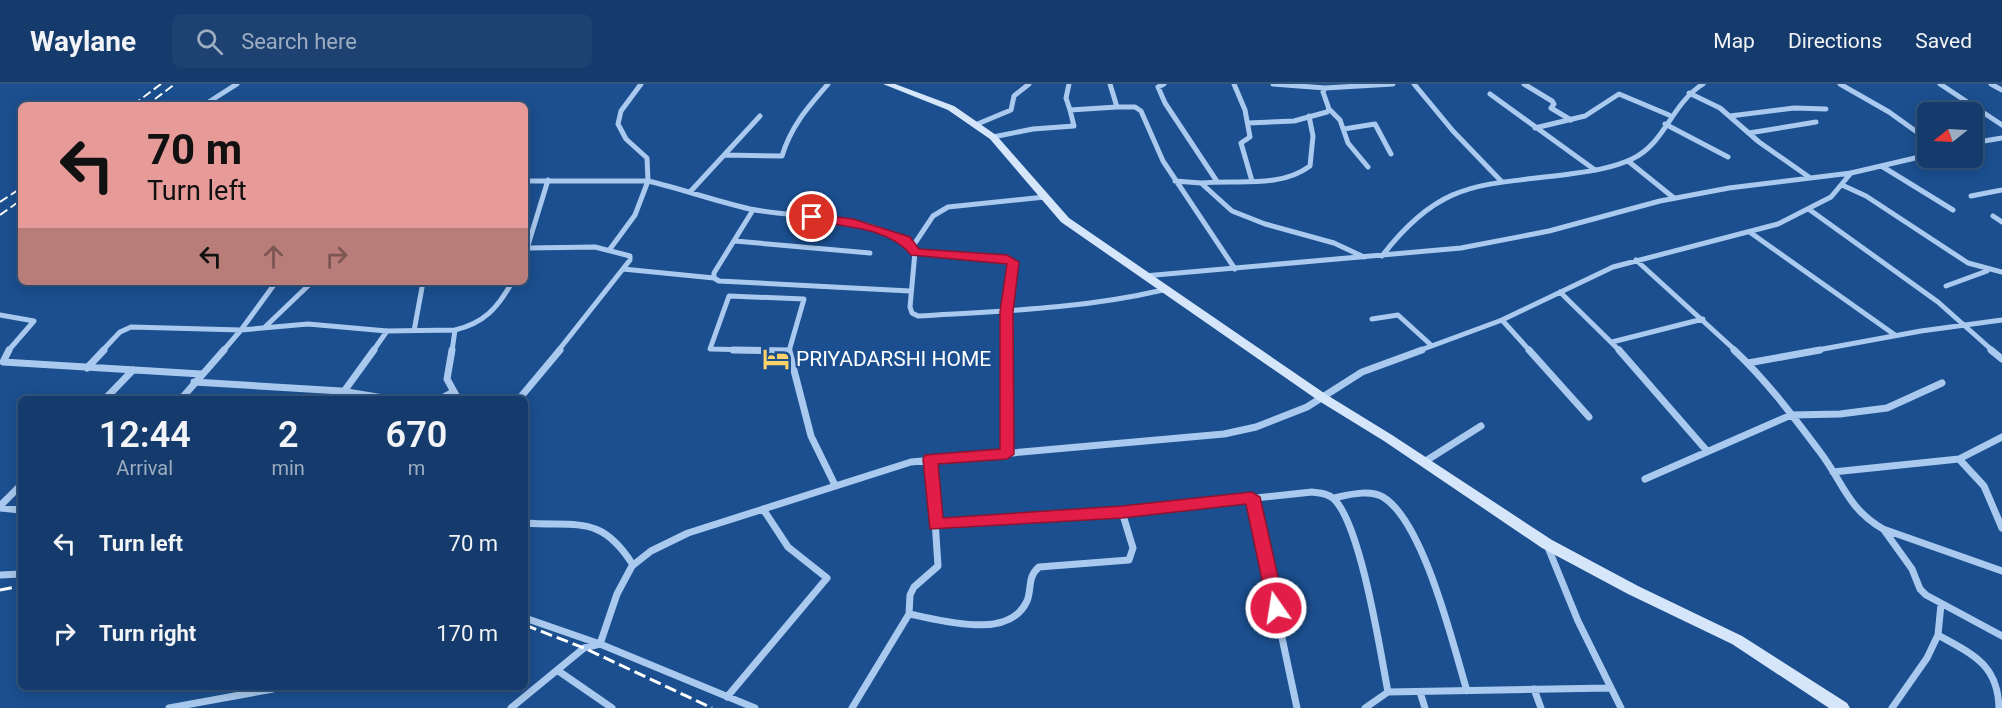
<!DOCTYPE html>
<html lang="en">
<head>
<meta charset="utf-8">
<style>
  :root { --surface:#143b6b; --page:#1d4271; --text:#f1f3f6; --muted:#9dadc1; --line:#33557e }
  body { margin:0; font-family:Roboto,sans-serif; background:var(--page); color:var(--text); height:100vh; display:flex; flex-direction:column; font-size:22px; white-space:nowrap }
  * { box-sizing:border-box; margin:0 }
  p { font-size:20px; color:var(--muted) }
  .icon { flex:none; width:33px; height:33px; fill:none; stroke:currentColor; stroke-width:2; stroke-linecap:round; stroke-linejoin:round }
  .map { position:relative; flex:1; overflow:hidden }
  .sheet { position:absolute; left:18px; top:312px; width:510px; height:294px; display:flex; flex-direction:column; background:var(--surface); border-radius:9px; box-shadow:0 3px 15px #0003,0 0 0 2px var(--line) }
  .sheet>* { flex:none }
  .guide { position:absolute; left:18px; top:18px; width:510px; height:183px; border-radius:9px; box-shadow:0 3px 15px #0003,0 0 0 2px var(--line); background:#e69b98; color:#111; overflow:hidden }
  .needle { width:39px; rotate:252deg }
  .fabs { position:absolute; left:1917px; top:18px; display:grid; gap:12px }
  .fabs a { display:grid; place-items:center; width:66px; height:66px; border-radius:9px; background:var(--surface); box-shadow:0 3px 15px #0003,0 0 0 2px var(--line); font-size:30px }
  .pin { position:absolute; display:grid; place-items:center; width:51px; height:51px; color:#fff; margin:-26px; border:3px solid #fff; border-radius:50%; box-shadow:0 2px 6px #0007 }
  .me { position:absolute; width:66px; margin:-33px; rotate:347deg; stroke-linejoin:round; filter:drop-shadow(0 0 4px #0008) }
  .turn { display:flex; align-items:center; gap:21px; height:126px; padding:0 30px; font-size:27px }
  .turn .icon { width:78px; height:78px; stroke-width:2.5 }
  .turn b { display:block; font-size:42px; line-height:51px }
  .lanes { display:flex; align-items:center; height:57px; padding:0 30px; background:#0003; justify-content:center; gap:30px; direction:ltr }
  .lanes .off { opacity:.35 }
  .eta { display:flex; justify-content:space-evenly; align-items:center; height:102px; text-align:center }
  .eta b { font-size:36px; font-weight:600; line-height:42px }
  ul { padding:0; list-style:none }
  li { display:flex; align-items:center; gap:18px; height:90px; padding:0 30px }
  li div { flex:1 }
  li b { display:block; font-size:22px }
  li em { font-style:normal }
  header { display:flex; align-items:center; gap:36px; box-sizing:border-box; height:84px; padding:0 30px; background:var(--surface); border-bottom:2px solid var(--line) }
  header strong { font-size:28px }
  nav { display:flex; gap:33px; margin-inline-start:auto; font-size:21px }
  .search { width:420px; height:54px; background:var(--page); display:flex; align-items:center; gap:15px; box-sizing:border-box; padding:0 21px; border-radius:9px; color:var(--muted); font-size:22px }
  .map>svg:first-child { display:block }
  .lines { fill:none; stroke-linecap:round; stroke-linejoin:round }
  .street-far1 { stroke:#a9c9ee; stroke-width:5 }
  .street { stroke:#a9c9ee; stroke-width:7 }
  .secondary { fill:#d6e6fa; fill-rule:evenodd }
  .rail-far1 { stroke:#fff; stroke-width:2; stroke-dasharray:9 4; stroke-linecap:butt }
  .rail { stroke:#fff; stroke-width:3; stroke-dasharray:12 5; stroke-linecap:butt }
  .route { fill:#e11d48; stroke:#92132f; stroke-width:1.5 }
  .labels { text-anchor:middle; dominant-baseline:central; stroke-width:4.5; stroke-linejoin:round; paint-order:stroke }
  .poi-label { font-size:21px; fill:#fff; stroke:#1b4f8f; text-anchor:start }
</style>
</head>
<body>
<header>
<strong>Waylane</strong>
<div class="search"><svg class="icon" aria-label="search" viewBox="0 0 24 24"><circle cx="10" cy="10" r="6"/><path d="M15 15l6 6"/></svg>Search here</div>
<nav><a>Map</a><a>Directions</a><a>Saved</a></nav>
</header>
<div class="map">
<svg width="2002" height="624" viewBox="0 0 2002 624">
  <rect width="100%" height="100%" fill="#1b4f8f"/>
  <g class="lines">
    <path class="street-far1" d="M1069,0L1066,14L1070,26
      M1164,0L1158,3L1165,19L1216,96
      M1234,0L1245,26L1250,53L1241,59L1252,97
      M1273,0L1325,4
      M1414,0L1453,47L1502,98
      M1524,0L1552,17L1554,20L1551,24L1571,36
      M1840,0L1889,28L1928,56
      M1940,0L2002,41
      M1991,0L2002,6
      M1689,9L1720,24L1759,58L1809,93
      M1490,10L1595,86
      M204,21L237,0
      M1117,23H1135L1141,27L1163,77L1235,185
      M1329,25L1340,36L1348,59L1368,83
      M1730,32L1794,24L1826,25
      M1248,39L1294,37L1327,28L1329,25L1323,8L1325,4L1393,0
      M1665,40L1728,73
      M975,41L1011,26L1014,12L1029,0
      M1535,44L1585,32L1619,10L1669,31
      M1344,45L1375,40L1391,70
      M1749,49L1816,38
      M993,53L1033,45L1074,42L1070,26L1117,23L1110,0
      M1972,59L2002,54
      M725,71L782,72C791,42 808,23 828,0
      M1628,77L1674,114
      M1883,83L1953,126
      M525,97H648L647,74L626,55L618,40L621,27L641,0
      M1175,97L1201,99L1232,127L1265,140L1334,159L1364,173
      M1201,99C1237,95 1279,105 1310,82L1313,52L1309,32
      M1842,101L1866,112L1968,179L2002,188
      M690,108L760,32
      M1971,112L2002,106
      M753,126L714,189V194L719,197L910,207
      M1810,126L1938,218L1993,267
      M1993,132L2002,138
      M1751,149L1895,251
      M735,157L870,169
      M913,162L933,132L948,123L1045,113
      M528,164L595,163L630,172V176L558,267
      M610,165L635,131L648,97C682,105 715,117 750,125C798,135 881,129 915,168L910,223L912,229L918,232C1001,227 1082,225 1163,206
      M915,168L1007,175L1013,178L1007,228V267
      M525,171L548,96
      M1382,172C1442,94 1481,102 1570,90C1591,87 1613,84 1632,75C1665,60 1671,20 1703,0
      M1636,176L1736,267
      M623,185L714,194
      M1144,192L1461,164L1549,147L1660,117L1729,104L1851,89L1928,71
      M276,198L241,246L308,240L387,247L455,246L452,267
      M1946,202L1987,187
      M1560,208L1620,267
      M729,212L804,215L789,267L710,265Z
      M0,231L34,237L8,267
      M1372,235L1398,231L1431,261
      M1502,236L1530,267
      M265,243L312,198
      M455,246C484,239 498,224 512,198
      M414,247L423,198
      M1612,258L1703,235
      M102,267L120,248L131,243L241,246
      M223,267L241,246
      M373,267L387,247
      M1418,267L1502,236L1613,183L1778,140L1831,113L1851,89
      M1812,267L1921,247L2002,236"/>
    <path class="street" d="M9,266L3,278L201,290
      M452,266L447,295L458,315
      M733,266L789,267
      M1007,266V370
      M1529,266L1589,333
      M1619,266L1707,367
      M1734,266C1766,296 1794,333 1820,368C1843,398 1847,424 1883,445L2002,487
      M1991,266L2002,275
      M789,267L811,352L835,401
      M1748,279L1820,266
      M87,284L104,266
      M194,298L341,307L389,315
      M345,306L374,266
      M105,315L133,286
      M181,315L224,266
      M440,315L453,308
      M519,315L560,266
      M1959,375L1984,402L2002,444
      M1424,378L1481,342
      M1833,388L1959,375L2002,353
      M1645,395L1791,331L1840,330L1887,324L1942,299
      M1252,413L1297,624
      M1333,414C1348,411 1369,405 1383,413C1424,438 1453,561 1467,607
      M0,422L21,401
      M0,424L21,426
      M525,439C578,443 601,430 633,481
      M936,441L1122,428L1312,408C1319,409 1328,409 1334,415C1361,442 1380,566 1388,608
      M1884,446L1912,485L1920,505L1926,511L2002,552
      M1547,461L1578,537L1621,624
      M0,491L21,490
      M909,530C941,536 1009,557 1027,517C1032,505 1027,493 1039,483L1129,476L1133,464L1122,428
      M525,534L600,560L755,624
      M1938,551C1972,570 1998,580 1999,624
      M557,586L612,624
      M1534,605L1541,624
      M1420,608L1425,624
      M727,613L827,494L788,463L763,425
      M169,624L273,605
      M511,624L584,564L600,560L617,510L632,482L651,467L688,449L911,378L1224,350L1256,343L1307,323L1362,288L1422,266
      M852,624L909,530L910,511L914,503L938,482L931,375
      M1365,624L1388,608L1611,604
      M1892,624L1927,574L1938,551L1941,520"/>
    <path class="secondary" d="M883,0H895L954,22L996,51L1069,134L1327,311L1392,351L1552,456L1638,502L1742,552L1847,619L1850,624H1829L1732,560L1628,510L1542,464L1384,357L1319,317L1061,138L990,55L948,26Z"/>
    <path class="rail-far1" d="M155,15L175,0
      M133,21L161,0
      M0,118L21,104
      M0,131L21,116"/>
    <path class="rail" d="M0,506L21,502
      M525,541L584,564L712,624"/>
  </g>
  <path class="route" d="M812,130L853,135L910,153L919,165L1007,171L1019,178L1013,228L1014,370L1007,375L938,380L943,434L1122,422L1252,408L1260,413L1285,524L1282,529H1271L1268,524L1246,420L1122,434L930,445L923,375L925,371L1000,365V228L1007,180L911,171C888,142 841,143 808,136V131Z"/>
  <defs>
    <g id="hotel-bare" transform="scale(2.07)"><path d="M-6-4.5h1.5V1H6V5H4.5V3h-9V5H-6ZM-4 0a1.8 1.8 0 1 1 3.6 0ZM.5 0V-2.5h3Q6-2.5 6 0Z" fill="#ffd166" stroke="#1b4f8f" stroke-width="2.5" paint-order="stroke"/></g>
  </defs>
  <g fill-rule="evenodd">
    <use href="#hotel-bare" x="776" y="275"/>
  </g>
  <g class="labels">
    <g class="poi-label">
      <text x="796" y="275">PRIYADARSHI HOME</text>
    </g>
  </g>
</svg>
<div class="fabs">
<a><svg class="needle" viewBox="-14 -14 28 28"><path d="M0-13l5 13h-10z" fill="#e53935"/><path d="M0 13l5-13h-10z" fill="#9dadc1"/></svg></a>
</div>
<div class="pin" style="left:812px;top:133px;background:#d93025"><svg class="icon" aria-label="arrive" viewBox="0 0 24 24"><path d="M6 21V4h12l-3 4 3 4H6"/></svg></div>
<svg class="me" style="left:1276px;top:524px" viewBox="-20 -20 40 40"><circle r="17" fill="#e11d48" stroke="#fff" stroke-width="3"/><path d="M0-11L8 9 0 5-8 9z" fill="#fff"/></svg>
<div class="guide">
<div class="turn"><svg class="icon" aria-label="left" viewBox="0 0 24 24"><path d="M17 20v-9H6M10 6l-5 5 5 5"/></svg><div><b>70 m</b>Turn left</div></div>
<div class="lanes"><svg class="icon" aria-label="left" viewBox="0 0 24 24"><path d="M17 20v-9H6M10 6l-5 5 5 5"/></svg><svg class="icon off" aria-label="ahead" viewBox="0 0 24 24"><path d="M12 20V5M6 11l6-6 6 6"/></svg><svg class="icon off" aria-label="right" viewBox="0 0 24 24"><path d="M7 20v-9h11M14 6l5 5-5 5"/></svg></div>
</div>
<section class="sheet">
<div class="eta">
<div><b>12:44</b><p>Arrival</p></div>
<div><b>2</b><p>min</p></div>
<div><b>670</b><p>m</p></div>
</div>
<ul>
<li><svg class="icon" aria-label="left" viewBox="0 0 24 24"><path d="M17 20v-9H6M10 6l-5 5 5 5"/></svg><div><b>Turn left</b></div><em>70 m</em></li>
<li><svg class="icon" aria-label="right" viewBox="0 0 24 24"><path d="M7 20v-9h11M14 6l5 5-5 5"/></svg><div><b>Turn right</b></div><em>170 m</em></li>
</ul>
</section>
</div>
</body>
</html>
